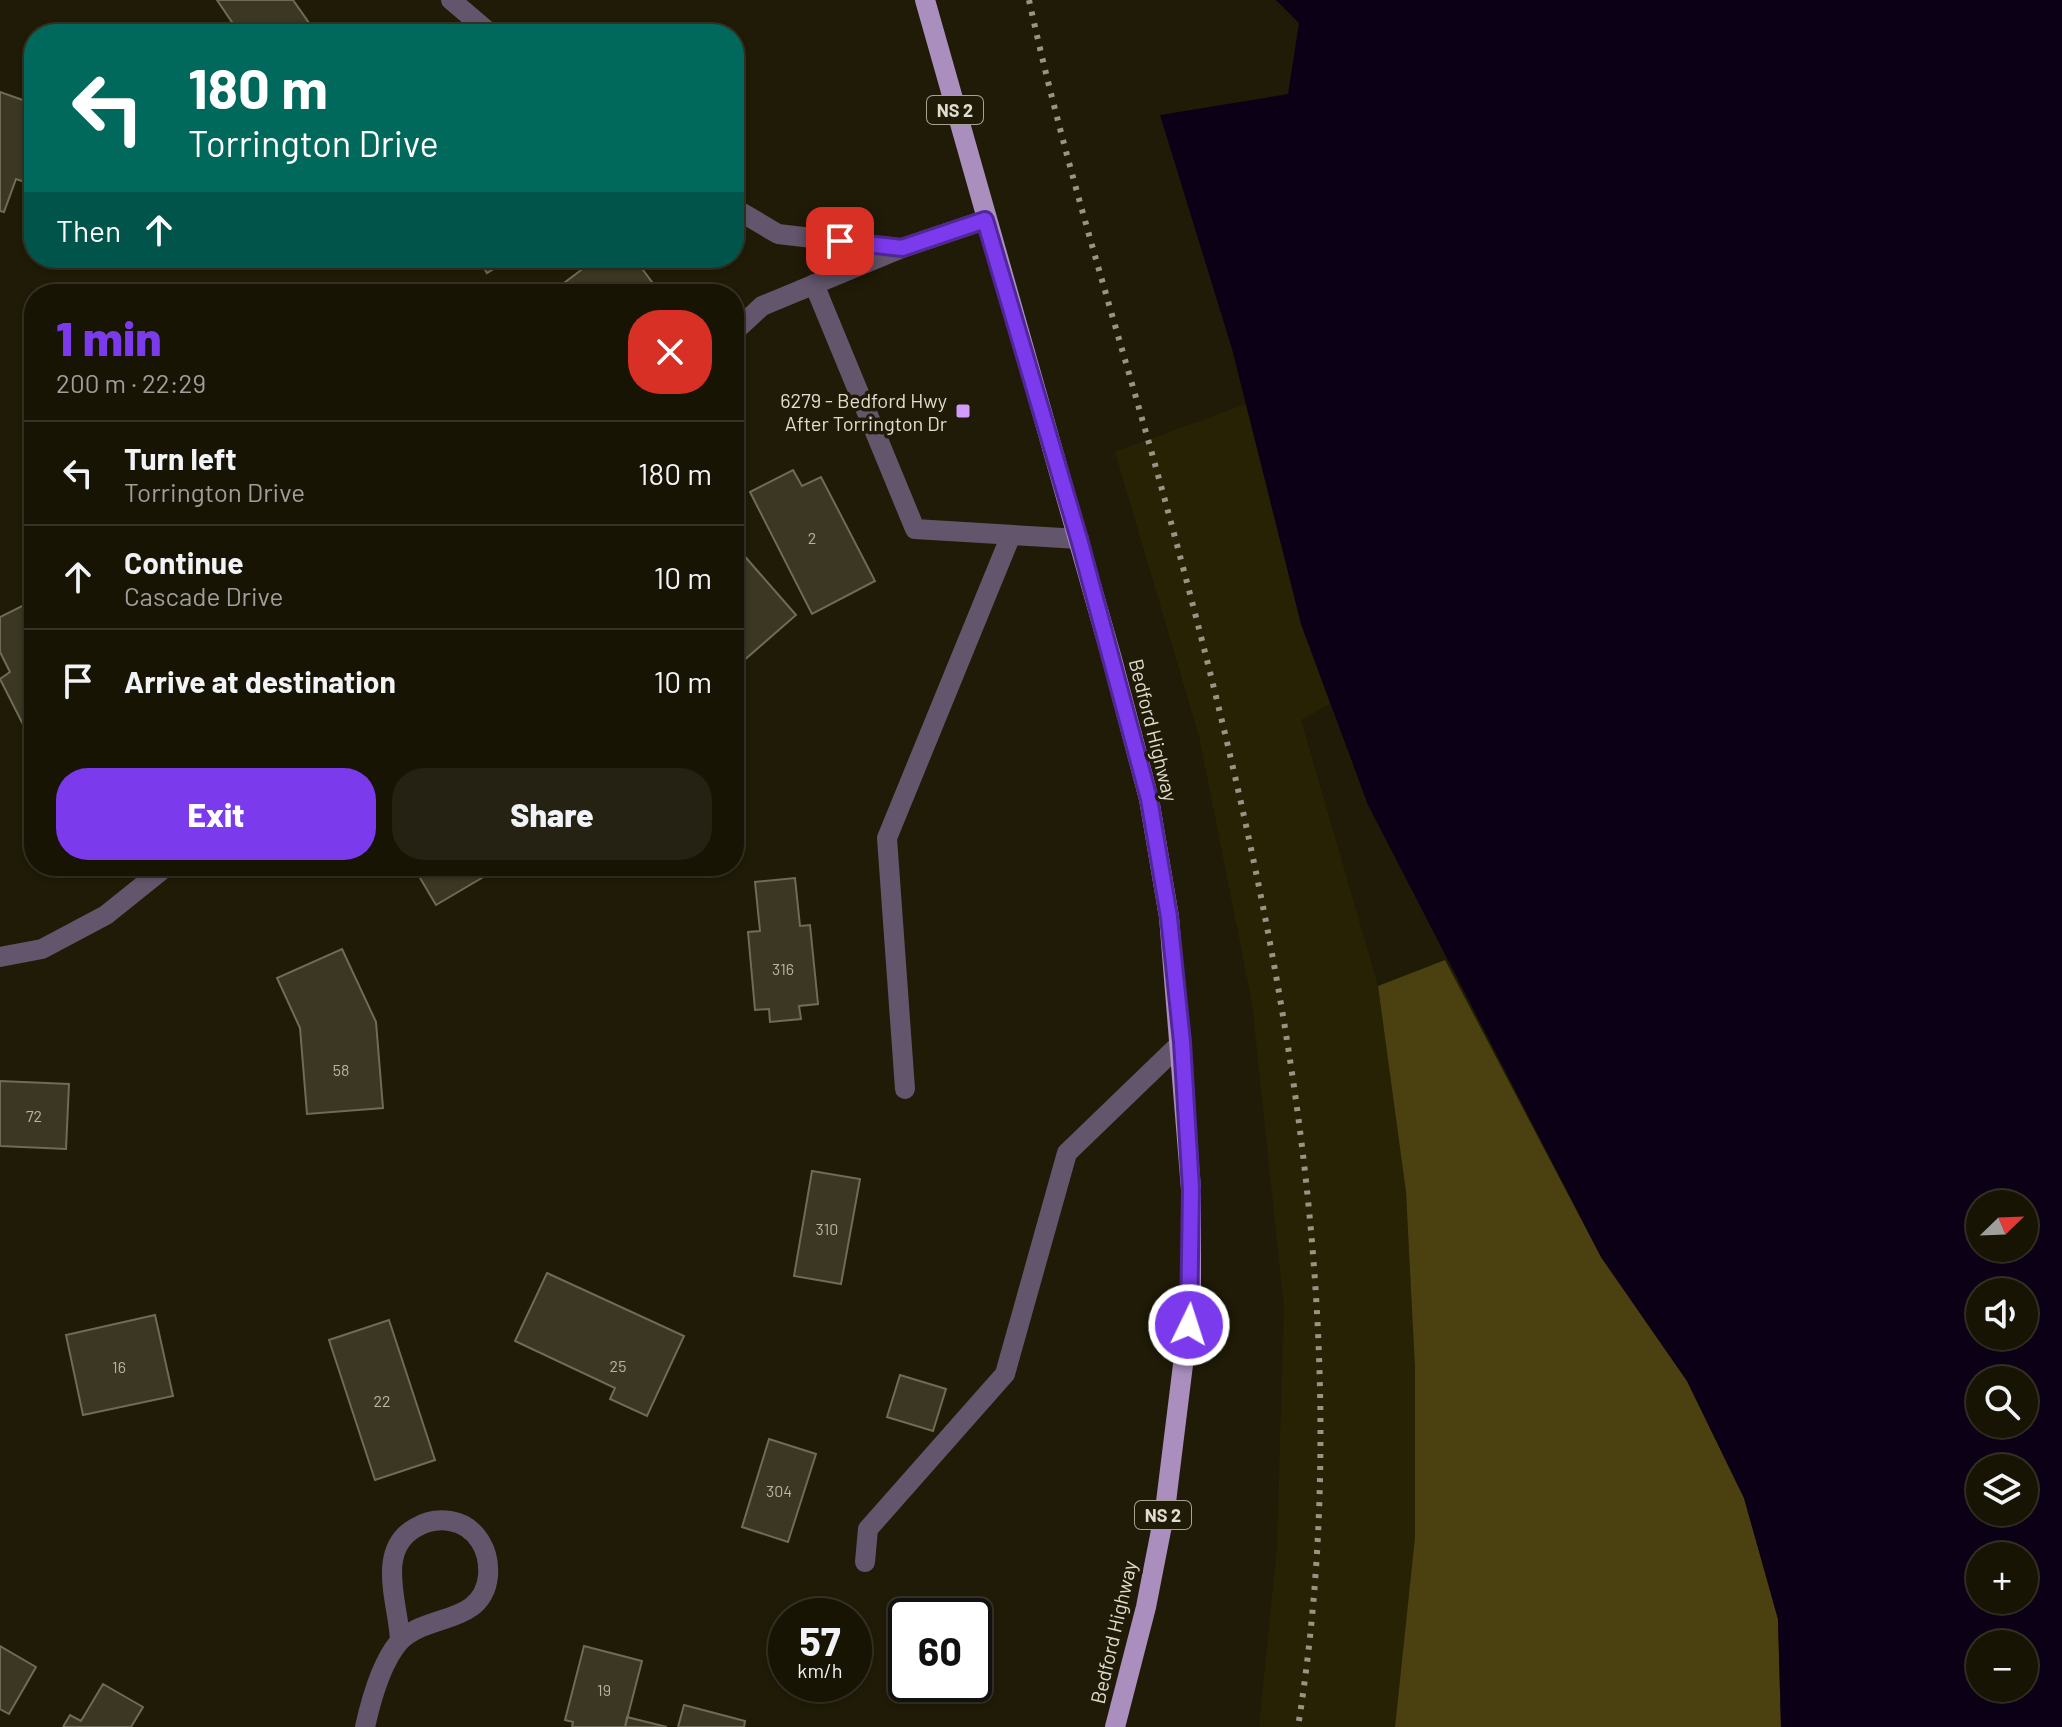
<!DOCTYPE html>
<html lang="en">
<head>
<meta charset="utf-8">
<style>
  :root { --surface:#181404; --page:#252113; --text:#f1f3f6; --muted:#9f9e9a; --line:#363326; --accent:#7c3aed }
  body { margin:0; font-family:Barlow,sans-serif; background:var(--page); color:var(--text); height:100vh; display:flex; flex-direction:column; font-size:30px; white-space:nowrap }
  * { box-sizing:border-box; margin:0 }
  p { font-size:26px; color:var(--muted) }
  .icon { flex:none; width:44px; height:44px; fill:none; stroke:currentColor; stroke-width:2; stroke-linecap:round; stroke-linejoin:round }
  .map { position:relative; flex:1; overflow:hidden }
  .side { position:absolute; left:24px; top:284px; width:720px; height:592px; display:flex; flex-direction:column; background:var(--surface); border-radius:32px; box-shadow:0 2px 6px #0004,0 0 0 2px var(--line) }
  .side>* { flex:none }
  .banner { position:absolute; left:24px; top:24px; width:720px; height:244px; border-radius:32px; box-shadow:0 2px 6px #0004,0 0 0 2px var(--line); background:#00695c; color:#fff; overflow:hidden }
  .needle { width:52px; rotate:67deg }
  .controls { position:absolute; left:1966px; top:1190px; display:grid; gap:16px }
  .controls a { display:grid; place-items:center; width:72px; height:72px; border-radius:50%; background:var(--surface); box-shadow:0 2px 6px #0004,0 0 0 2px var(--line); font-size:40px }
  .speed { position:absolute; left:768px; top:1598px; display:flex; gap:16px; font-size:40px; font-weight:700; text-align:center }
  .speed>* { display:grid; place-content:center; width:104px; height:104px; border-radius:50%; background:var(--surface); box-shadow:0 2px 6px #0004,0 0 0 2px var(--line); line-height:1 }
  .speed small { font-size:20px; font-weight:400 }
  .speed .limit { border:4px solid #111; border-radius:12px; background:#fff; color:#111 }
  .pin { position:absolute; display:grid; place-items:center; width:68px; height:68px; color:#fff; margin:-34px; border-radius:16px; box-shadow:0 4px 12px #0006 }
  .me { position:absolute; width:88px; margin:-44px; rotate:4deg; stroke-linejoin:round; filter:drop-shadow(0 0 6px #0008) }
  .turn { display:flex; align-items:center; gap:28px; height:168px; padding:0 32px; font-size:36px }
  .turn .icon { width:104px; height:104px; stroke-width:2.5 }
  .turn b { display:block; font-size:56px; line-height:68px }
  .then { display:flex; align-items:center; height:76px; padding:0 32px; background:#0003; gap:16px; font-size:30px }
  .round { display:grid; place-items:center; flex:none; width:84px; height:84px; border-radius:32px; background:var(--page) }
  .overview { display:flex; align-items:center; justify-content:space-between; height:136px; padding:0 32px }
  h1 { font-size:48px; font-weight:800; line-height:60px; color:var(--accent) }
  .button { display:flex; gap:16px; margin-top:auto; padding:16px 32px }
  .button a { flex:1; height:92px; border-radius:32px; background:var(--accent); color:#fff; font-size:32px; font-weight:800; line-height:92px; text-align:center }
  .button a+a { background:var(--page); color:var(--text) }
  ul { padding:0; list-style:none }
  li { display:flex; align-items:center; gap:24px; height:104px; padding:0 32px; border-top:2px solid var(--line) }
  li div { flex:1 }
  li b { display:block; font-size:30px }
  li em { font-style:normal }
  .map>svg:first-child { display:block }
  .built { fill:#282205 }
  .green { fill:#4a4010 }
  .water { fill:#0c0017; fill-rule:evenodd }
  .building { fill:#3c3722; stroke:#706b54; stroke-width:2 }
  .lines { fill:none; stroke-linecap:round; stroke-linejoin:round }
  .minor { stroke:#62556c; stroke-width:20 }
  .major { stroke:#aa8fbe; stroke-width:20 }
  .rail { stroke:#999585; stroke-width:6; stroke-dasharray:4 8; stroke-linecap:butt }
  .route-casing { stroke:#51269a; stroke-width:20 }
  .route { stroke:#7c3aed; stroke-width:14 }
  .poi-dot { fill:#d39cfc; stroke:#201b06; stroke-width:3 }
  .labels { text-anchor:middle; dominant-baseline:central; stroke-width:7; stroke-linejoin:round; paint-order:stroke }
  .number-label { font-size:16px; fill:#b7b4a4 }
  .shield { fill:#201b06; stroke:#a6a393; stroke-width:2 }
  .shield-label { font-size:18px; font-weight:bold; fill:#e0ddd0 }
  .poi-label { font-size:20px; fill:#e0ddd0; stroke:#201b06; text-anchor:end }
  .street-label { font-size:20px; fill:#e0ddd0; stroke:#201b06 }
</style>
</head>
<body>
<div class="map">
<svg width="2062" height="1727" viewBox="0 0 2062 1727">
  <rect width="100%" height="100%" fill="#201b06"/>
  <path class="built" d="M1246,404L1301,624L1330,704L1301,720L1378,986L1406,1192L1415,1368V1537L1395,1727H1259L1277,1547L1284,1308L1252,1003L1199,736L1115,452Z"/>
  <path class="green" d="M1445,960L1601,1257L1687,1381L1744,1498L1778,1619L1781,1727H1395L1415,1537V1368L1406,1192L1378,986Z"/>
  <path class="water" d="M1276,0H2062V1727H1781L1778,1619L1744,1498L1687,1381L1601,1257L1368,805L1301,624L1232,349L1160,115L1288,94L1299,23ZM2024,1204V1248H1980V1204ZM2024,1292V1336H1980V1292ZM2024,1380V1424H1980V1380ZM1980,1468H2024V1512H1980ZM2024,1556V1600H1980V1556ZM2024,1644V1688H1980V1644Z"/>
  <path class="building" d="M217,0H293L314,30L308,34H240Z
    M0,92L34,104V185L16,179L4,212L0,211Z
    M478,258H511L487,273Z
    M597,258H634L661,294H572L564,283Z
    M793,470L802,486L821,477L875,581L812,614L750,492Z
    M734,544L796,615L734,669Z
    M34,600V746L0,679L10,672L0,652V617Z
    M413,866H502L436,905Z
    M795,878L800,926L810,925L818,1004L799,1006L801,1019L770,1022L769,1009L755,1010L748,932L760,931L755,882Z
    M342,949L376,1022L383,1108L307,1114L300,1028L277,978Z
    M0,1081L69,1084L66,1149L0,1146Z
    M812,1171L860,1179L841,1284L794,1276Z
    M547,1273L684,1336L647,1416L610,1399L615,1388L515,1341Z
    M155,1315L173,1396L83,1415L66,1335Z
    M389,1320L435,1460L375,1480L329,1340Z
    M900,1375L946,1389L933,1431L887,1417Z
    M769,1439L816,1454L788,1542L742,1527Z
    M0,1646L36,1667L9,1714L0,1709Z
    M584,1646L642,1661L625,1727H572L573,1722L565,1720Z
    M103,1684L143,1707L131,1727H63L70,1715L81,1721Z
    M684,1705L745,1721L744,1727H678Z
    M627,1717L667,1727H625Z"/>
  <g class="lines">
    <path class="minor" d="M451,0L491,34
      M734,208L778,234L898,248
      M814,284L915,529L1079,539
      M734,332L762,306L902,248L985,220
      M0,957L42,949L106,915L167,866
      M905,1089L887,838L1011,535
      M865,1562L868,1529L1005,1374L1067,1153L1182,1042
      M365,1727C371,1700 381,1663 399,1642C425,1613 483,1626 488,1576C489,1563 487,1552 480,1541C473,1530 463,1523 450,1521C438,1519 425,1522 415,1528C375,1551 399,1605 400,1641"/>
    <path class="major" d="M925,0L1112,659L1149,799L1169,917L1191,1189V1300L1165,1510L1146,1607L1115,1727"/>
    <path class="rail" d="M1029,0C1066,170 1120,336 1166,504C1274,902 1364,1314 1298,1727"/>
  </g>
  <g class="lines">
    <g class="route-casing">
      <path id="route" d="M840,241L902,248L985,220L1079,539L1149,799L1169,917L1182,1042L1191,1189L1189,1325"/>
    </g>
    <use href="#route" class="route"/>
  </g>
  <rect class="poi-dot" x="955" y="403" width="16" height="16" rx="4"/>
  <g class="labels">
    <g class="number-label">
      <text x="812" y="537">2</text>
      <text x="783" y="968">316</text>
      <text x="341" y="1069">58</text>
      <text x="34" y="1115">72</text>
      <text x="827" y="1228">310</text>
      <text x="618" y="1365">25</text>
      <text x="119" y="1366">16</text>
      <text x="382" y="1400">22</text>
      <text x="779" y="1490">304</text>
      <text x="604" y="1689">19</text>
    </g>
    <g class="shield">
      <rect x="927" y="96" width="56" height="28" rx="6"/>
      <rect x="1135" y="1501" width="56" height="28" rx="6"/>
    </g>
    <g class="shield-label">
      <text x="955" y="110">NS 2</text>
      <text x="1163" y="1515">NS 2</text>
    </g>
    <g class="poi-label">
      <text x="947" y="400">6279 - Bedford Hwy<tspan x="947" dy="23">After Torrington Dr</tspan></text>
    </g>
    <g class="street-label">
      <text transform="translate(1154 730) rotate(76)">Bedford Highway</text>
      <text transform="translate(1113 1632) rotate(-77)">Bedford Highway</text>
    </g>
  </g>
</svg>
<div class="controls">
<a><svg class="needle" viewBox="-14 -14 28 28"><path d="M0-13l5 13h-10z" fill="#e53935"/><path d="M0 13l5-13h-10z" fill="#9f9e9a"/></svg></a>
<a><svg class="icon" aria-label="sound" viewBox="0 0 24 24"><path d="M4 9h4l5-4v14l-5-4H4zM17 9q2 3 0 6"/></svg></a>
<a><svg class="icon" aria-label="search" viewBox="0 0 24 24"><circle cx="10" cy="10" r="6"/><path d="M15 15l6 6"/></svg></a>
<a><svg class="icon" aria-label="layers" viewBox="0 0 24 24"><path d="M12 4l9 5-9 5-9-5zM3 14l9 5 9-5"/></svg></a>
<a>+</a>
<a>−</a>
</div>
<div class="speed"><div>57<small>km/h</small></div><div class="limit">60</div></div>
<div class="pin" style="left:840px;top:241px;background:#d93025"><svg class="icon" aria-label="arrive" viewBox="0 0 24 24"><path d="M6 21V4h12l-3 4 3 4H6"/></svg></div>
<svg class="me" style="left:1189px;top:1325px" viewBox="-20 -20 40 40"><circle r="17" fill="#7c3aed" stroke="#fff" stroke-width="3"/><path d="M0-11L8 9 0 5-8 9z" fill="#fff"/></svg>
<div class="banner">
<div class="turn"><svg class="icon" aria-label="left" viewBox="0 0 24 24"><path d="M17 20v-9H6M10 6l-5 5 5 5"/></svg><div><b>180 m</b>Torrington Drive</div></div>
<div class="then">Then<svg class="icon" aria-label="ahead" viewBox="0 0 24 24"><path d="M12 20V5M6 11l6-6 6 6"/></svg></div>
</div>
<section class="side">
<div class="overview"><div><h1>1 min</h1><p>200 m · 22:29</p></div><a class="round" style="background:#d93025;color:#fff"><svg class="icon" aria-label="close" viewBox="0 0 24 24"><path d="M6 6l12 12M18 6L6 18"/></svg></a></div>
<ul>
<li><svg class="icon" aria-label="left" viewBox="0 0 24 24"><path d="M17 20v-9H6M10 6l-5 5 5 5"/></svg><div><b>Turn left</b><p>Torrington Drive</p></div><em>180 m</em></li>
<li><svg class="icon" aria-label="ahead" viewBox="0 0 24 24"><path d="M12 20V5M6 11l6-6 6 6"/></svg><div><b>Continue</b><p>Cascade Drive</p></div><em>10 m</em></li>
<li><svg class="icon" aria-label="arrive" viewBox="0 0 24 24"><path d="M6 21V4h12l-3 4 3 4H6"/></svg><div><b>Arrive at destination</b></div><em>10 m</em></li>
</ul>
<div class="button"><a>Exit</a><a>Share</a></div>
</section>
</div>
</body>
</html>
